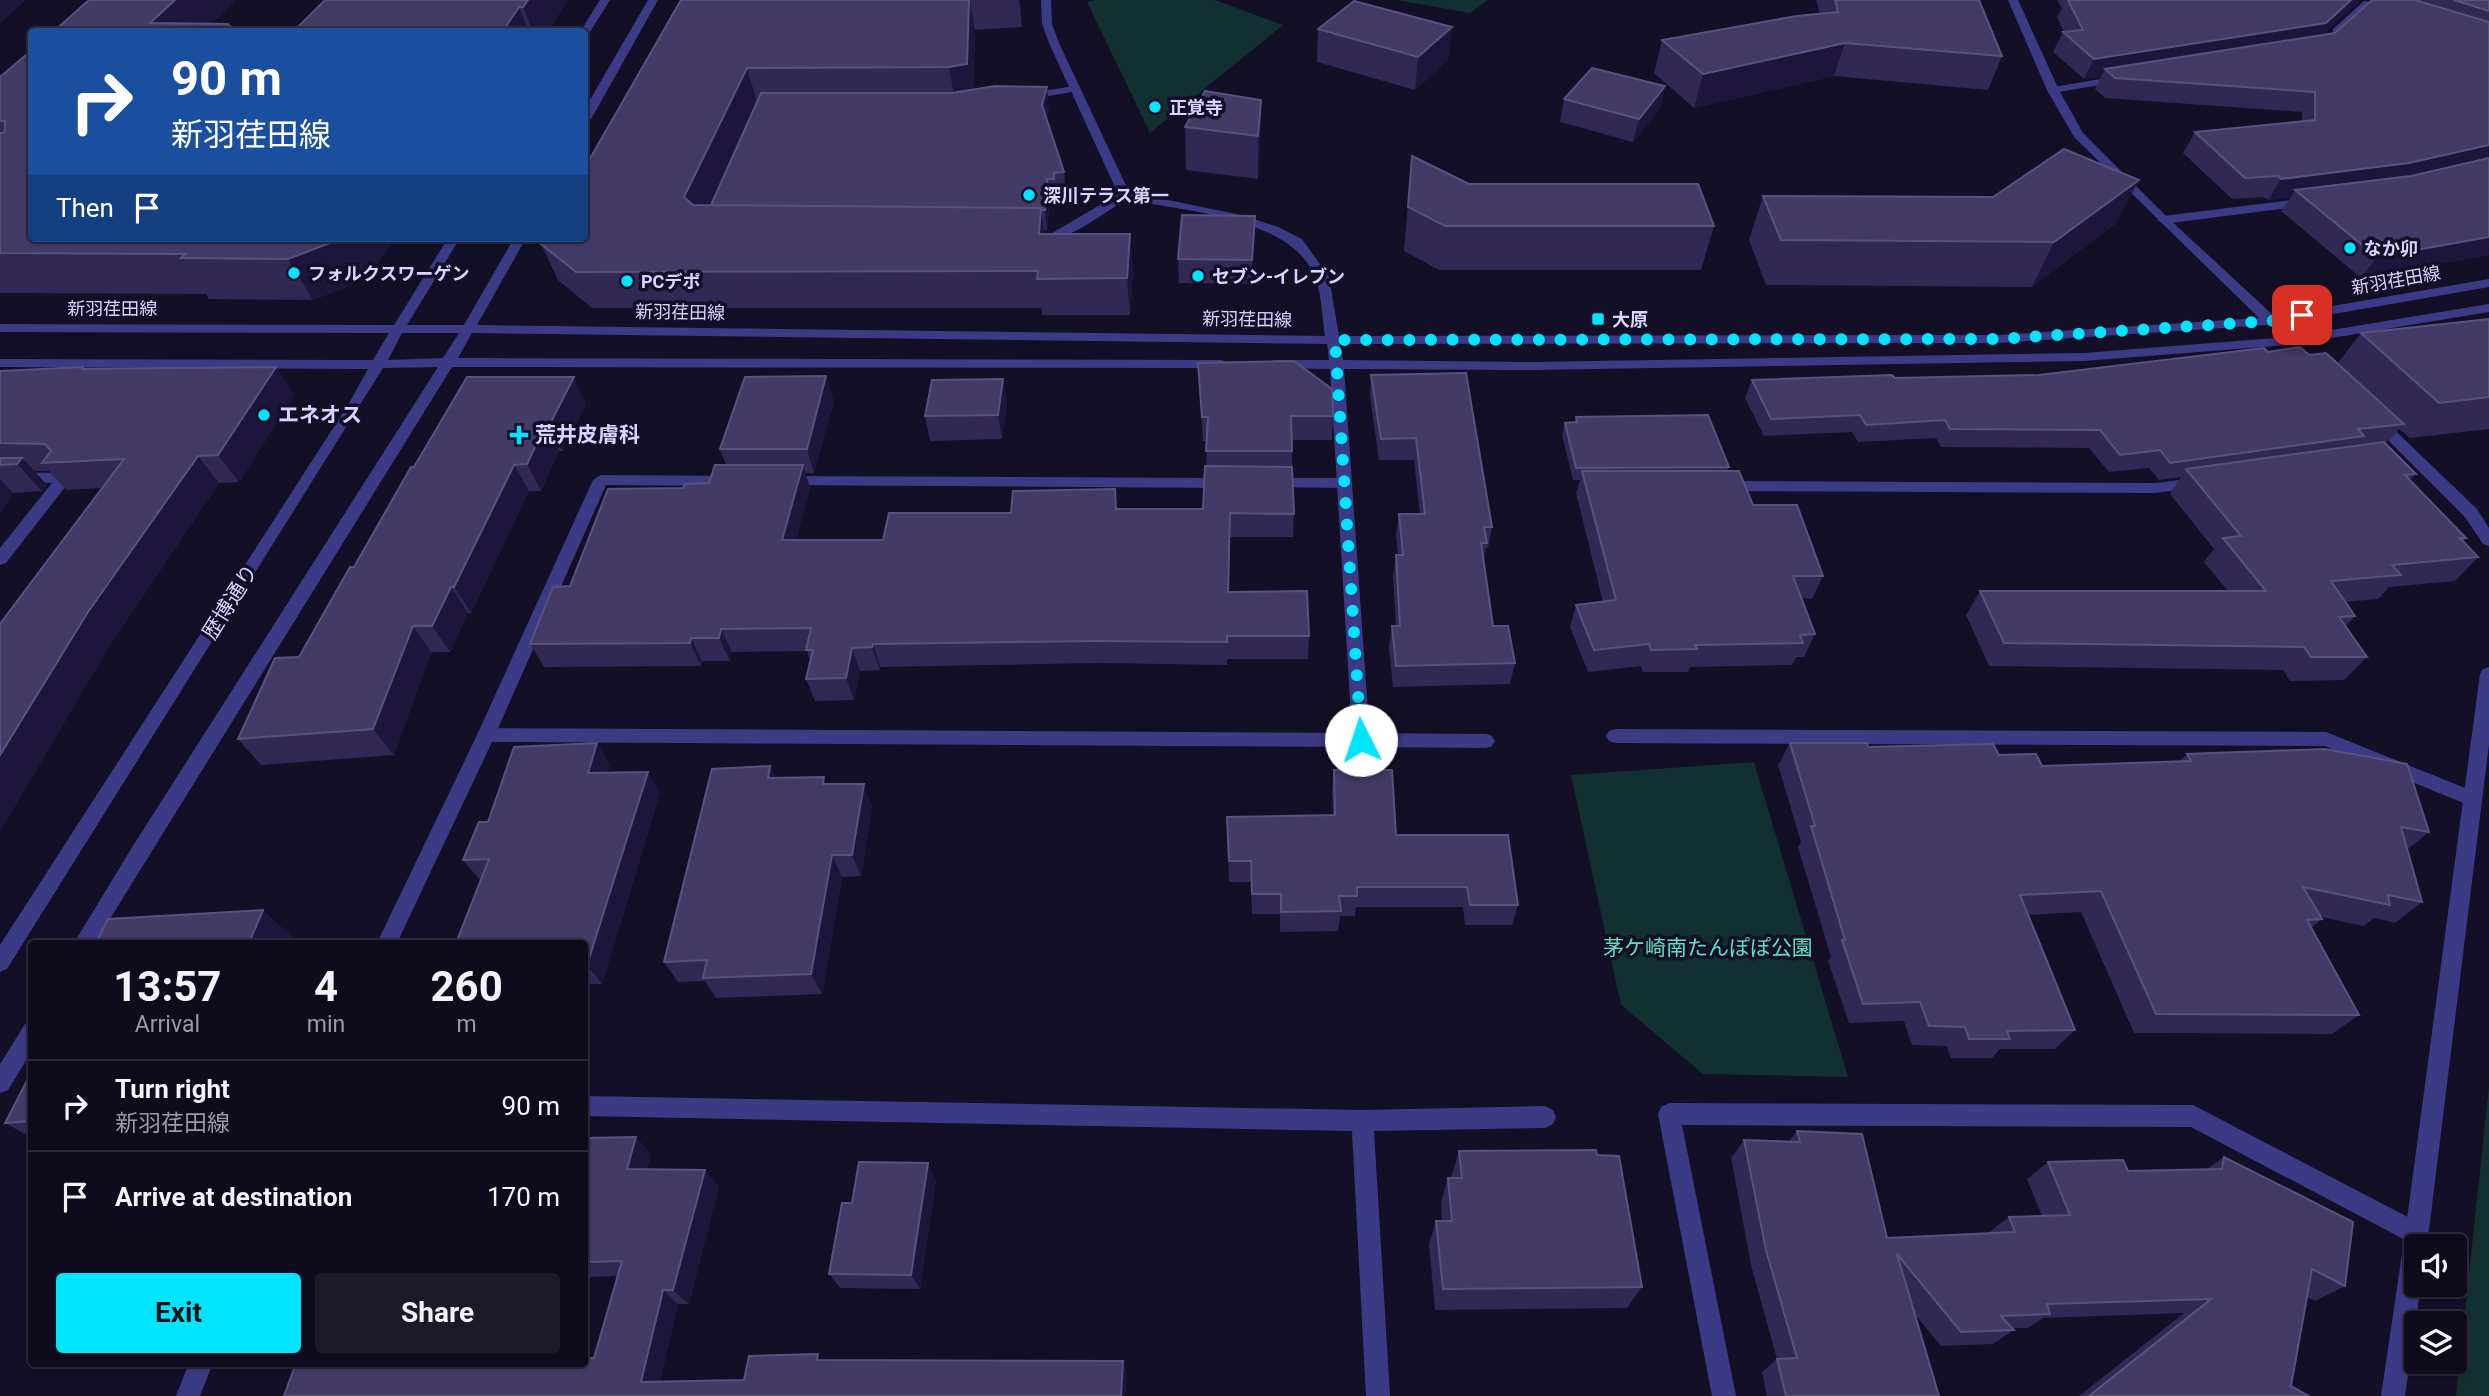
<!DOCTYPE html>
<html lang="en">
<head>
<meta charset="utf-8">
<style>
  :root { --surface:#0e0b1c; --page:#1c1929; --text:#f1f3f6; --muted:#9b9ba3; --line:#2e2b3b; --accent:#00e5ff }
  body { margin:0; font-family:Roboto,"Noto Sans JP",sans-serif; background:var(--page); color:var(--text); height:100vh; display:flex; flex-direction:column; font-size:26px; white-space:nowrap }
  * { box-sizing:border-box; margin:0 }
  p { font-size:23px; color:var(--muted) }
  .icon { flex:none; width:38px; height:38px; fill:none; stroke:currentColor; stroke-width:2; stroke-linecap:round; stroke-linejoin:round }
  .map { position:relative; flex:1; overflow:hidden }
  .sheet { position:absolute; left:28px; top:940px; width:560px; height:427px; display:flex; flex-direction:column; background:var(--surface); border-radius:7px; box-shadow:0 2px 5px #0004,0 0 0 2px var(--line) }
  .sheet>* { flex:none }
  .banner { position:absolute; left:28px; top:28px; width:560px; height:214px; border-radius:7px; box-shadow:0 2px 5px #0004,0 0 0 2px var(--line); background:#1a4fa0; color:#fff; overflow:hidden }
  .buttons { position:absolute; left:2404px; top:1234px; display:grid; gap:14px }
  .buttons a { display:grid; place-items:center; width:63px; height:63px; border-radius:7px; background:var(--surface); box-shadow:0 2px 5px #0004,0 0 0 2px var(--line); font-size:35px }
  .pin { position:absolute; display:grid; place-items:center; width:60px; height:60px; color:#fff; margin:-30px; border-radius:14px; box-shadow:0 4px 10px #0006 }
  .me { position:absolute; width:77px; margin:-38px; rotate:356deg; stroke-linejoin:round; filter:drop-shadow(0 0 5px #0008) }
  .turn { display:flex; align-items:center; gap:24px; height:147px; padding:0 28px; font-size:32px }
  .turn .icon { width:91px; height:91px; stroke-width:2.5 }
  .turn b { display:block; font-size:49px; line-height:60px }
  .then { display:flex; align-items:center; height:66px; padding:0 28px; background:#0003; gap:14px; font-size:26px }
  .eta { display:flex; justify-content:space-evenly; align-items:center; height:119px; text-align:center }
  .eta b { font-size:42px; font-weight:700; line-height:49px }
  .cta { display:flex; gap:14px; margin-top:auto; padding:14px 28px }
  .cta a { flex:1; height:80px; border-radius:7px; background:var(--accent); color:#111; font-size:28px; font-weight:700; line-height:80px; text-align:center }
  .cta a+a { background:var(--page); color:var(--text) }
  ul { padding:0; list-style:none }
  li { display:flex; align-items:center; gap:21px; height:91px; padding:0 28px; border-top:2px solid var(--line) }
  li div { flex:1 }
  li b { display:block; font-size:26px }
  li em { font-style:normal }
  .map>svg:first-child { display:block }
  .green { fill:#12302f }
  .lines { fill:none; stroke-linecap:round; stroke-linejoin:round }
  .minor { fill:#3d3a85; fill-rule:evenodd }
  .tertiary { fill:#3d3a85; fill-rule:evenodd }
  .wall { fill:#312854; fill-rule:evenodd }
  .shaded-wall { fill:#1d163a }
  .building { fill:#433a66; stroke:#5a527e; stroke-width:2 }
  .route { stroke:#00e5ff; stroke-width:12; stroke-dasharray:0 21.6 }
  .poi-dot { fill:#00e5ff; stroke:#130f26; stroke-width:2.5 }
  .labels { text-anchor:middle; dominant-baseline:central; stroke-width:7; stroke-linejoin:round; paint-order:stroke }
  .far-poi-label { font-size:18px; font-weight:bold; fill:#d9d4ff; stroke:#130f26; text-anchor:start }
  .far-street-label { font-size:18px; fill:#d9d4ff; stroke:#130f26 }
  .poi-label { font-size:21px; font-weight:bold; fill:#d9d4ff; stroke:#130f26; text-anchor:start }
  .street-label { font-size:21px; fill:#d9d4ff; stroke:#130f26 }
  .park-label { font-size:21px; fill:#5fe0c0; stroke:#130f26 }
</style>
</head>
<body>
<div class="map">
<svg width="2489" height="1396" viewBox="0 0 2489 1396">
  <rect width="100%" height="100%" fill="#130f26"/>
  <path class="green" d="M1095,0H1215L1283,25L1150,133L1087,2Z
    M1396,0H1488L1470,13Z
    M1754,762L1848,1077L1703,1074L1621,1005L1571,775Z
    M2489,1086V1396H2456Z"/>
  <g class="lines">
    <path class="minor" d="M2364,1L2373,3L2341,33H2333V29Z
      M2119,76L2125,79L2123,81L2053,93L2047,90L2053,87Z
      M1074,86L1078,87V91L1024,100L1018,97L1024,94Z
      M1124,191L1128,192V198C1108,210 1053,254 1032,237L1038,233H1052Z
      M2307,198L2313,202L2311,205L2163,224L2157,220L2163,216Z
      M0,472L64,473L72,478L64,483L0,482Z
      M601,475L734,476L742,481L734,486L606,485L495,735L492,740H480L477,735L593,480Z
      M783,476L1228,478L1236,483L1228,488L778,485L775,481Z
      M1270,478H1344L1352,483L1344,488L1265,487L1262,483Z
      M2196,478L2201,479L2204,483L2201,487L2155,493L1724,491L1716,486L1724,481L2155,483Z
      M1615,729L2326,732L2480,794L2482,799L2480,804L2473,807L2325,746L1615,743L1609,741L1606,736L1609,731Z
      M1361,733L1486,734L1492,736L1495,741L1492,746L1486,748L1361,747L1355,745L1352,740L1355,735Z
      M584,1096L1362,1110L1545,1106L1553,1110L1556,1117L1553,1124L1545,1128L1374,1131L1390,1396H1366L1352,1131L584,1116Z
      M1669,1103L2193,1105L2425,1226L2429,1234L2425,1242L2417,1246L2409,1242L2191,1127L1682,1125L1736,1396H1712L1658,1114L1661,1107Z"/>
    <path class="tertiary" d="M600,0H610L588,35L584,36V32H580Z
      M648,0H658L590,121L584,124V110Z
      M1041,0H1051L1052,24L1059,43L1129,192L1241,215L1278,227L1302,239L1329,277L1339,336L1998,335L2259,318L2074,137L2047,90L2008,0H2018L2059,90L2083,133L2167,217L2274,316L2489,279V287L2281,323L2280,328L2275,329L2267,325L1998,343L1340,344L1343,360L1531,362L2084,353L2289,337L2489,304V312L2289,345L2084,361L1531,370L1344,369L1370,740L1367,745L1361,747L492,742L397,943H377L477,735L480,730L486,728L1352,733L1330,369L1274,368L1267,364L1274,360H1329L1327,344L472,333L458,358L1222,360L1229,364L1222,368L452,367L95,943H74L131,849L438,367L383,368L7,969L0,972V945L348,405L368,369L0,367V359L373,360L389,333L0,332V324L394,325L448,238H460L407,325H464L514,238H526L477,325L1325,336C1322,318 1322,294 1315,277C1291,215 1177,211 1120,198L1049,43L1042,24ZM402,333H459L443,358L388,360Z
      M2377,416L2382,418L2477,509L2489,528V546L2483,544L2465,517L2372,424L2370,421L2372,418Z
      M64,473L69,474L72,478L69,482L6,563L0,565V548L59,474Z
      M2489,667V744L2427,1246H2417V1284H2421L2405,1396H2381L2405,1234L2480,674L2483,669Z
      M32,1021V1051L8,1090L0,1093V1064L25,1024Z
      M189,1363H213L200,1396H176Z"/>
  </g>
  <path class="wall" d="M325,0H568L547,32H293Z
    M681,0H1020L1022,27L975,30L973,89L1049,107L1046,117L1064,172L1066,192L1056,193L1057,199L1050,200L1047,230H1044L1045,234H1130L1133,270L1130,315H1042L1041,308H592L558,280L541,244ZM751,116L711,205H710Z
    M1816,0H1979L2002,56L1988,90L1834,76L1694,108L1654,73L1662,40L1820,14Z
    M2057,0H2359L2357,4L2323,34L2335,33L2372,0H2489V255L2361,278L2281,211L2291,197L2268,200L2264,197L2232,199L2183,153L2195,132L2302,121V112L2105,98L2095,89L2101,77L2084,79L2053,52L2063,32H2064L2057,17L2062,8Z
    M1452,27L1448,60L1415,90L1317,62L1318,29Z
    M0,77L395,238L366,279L313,300L209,299L206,294L0,293Z
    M1665,86L1660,109L1633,142L1560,122L1564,99Z
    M1261,100L1260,143L1258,179L1186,170L1185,127Z
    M1412,156L1469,184L1714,226L1701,270H1439L1404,251Z
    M2139,180L2115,224L2032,287L1766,285L1749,240L1763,196L1993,197Z
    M1255,216L1252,284L1179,283L1178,259Z
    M2489,319V429L2410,438L2399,429L2389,441L2356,446L2416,474L2410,480L2466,538L2463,541L2478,557L2455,581L2389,587L2378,599L2345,602L2355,616L2346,626L2367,657L2344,680L2290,681L2283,670L1989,666L1966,615L1980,591H2228L2204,562L2214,549L2170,494L2181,477L2159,480L2149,468L2109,472L2089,448L1941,447L1936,438L1858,442L1852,432L1764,436L1745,398L1752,380L2039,375L2268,352L2309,355L2337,364L2361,333Z
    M1198,363L1333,416L1332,440H1292V467L1294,514L1293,537H1230L1229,592L1309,636L1308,659H1227V665L1099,663L880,667V670L860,671L854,700L815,701L806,679L810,661L807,651L732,652L730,661H702L701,666L544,667L530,644L570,586L683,488L709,483L726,465L720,449L834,401L814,473H805L810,488L796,540H883L1011,513L1117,509H1203L1206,466L1207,441H1203Z
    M83,367L85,369L295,394L239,482L219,483L114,639L102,488L66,490L49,471H33L47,485L42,491L13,493L0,514V371Z
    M1371,375L1492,527L1488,548H1486L1484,559L1493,626L1515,663L1510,684L1393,687L1389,647L1392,626H1396L1393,576L1396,555H1398L1396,535L1399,514H1420L1414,460H1379L1370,396Z
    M1003,379L1007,403L1002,439L930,441L925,416Z
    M586,404L563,451H559L541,491H529L471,613H468L450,652H431L394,755L261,765L238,739L299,657L354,567L414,467Z
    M1576,417L1729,467L1727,471L1753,505L1823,576L1812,599L1802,598L1815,634L1804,657H1796L1792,665L1690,667L1688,672H1643L1641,666L1588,672L1570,627L1576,605L1603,602L1576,493L1580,480H1573L1562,435L1565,423L1575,422Z
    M1790,743L1999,755L2042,766L2180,761L2187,754L2429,832L2407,850L2422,902L2395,923L2374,918L2364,926L2321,917L2322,919L2311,928L2359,1015L2332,1034L2134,1033L2081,912L2028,915L2075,1030L2055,1049H2000L1992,1058H1951L1947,1046L1912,1045L1904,1021L1849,1023L1828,961L1831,957L1798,847L1801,842L1778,765Z
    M610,764L607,773L660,793L602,984H584V943L480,880L463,860L488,822Z
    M770,766L775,778L827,784L872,806L861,876L842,877L822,994L716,998L705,981L678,982L664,962Z
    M1334,770L1396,835L1518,905L1512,925H1465L1463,907H1356L1355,916H1340L1338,931L1280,932V914H1252L1251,882H1229L1227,817L1333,815L1332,791Z
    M32,1071V1138L5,1123Z
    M1797,1131L1887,1238L1988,1233L2009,1217L2042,1216L2027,1179L2048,1162L2128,1171L2207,1169L2224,1157L2345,1286L2315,1301L2307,1297L2291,1386L2309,1396H2079L2184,1313L2043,1318L2028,1328H2013L2014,1330L1993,1344L1941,1346L1914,1313L1939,1396H1767L1762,1372L1777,1359L1751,1265L1731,1158L1744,1140L1789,1141Z
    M584,1138L651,1153L647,1169L719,1186L689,1304H678L660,1381L744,1380L823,1360L1127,1373L1125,1396H284L294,1369H284L273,1363H584L594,1358L618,1276L584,1277Z
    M1459,1151L1597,1155L1642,1287L1627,1308L1435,1310L1429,1244L1436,1221H1442L1441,1202L1448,1178H1451Z
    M936,1180L920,1289L840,1288L829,1274L852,1203Z"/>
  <path class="shaded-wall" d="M0,0H26L0,24Z
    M175,0H236L204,32L150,23Z
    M528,0H568L547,32H533L523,7Z
    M969,0L975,30L972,99L955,101L949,67Z
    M1019,0H1020L1022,27Z
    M2351,0H2359L2357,4L2314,43L2105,69L2101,77L2084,79L2094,59Z
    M519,7L529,32H502Z
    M1452,27L1448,60L1415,90L1418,57Z
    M1845,43L1834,76L1694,108L1703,74Z
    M747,68L757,102L697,233L684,197Z
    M1665,86L1660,109L1633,142L1639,119Z
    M1047,87L1049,107L1045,125L1042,105Z
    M1261,100L1260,143L1258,179V136Z
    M2489,145V162L2301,195L2295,190L2291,197L2268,200L2281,179Z
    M1047,179L1050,200L1047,230L1045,210Z
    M2139,180L2115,224L2032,287L2054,242Z
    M1041,208L1046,244L1039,234Z
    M1255,216L1254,240L1252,284V260Z
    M1130,234L1133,270L1130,315L1127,278Z
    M2489,237V255L2361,278L2377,257Z
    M343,238H395L366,279L313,300L288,259Z
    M276,367L295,394L239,482L218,455Z
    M826,376L834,401L814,473L807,449Z
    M574,377L586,404L563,451L550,424Z
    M1003,379L1007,403L1002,439L998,415Z
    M546,424L559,451L541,491L527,464Z
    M198,456L219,483L114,639L0,832V755L88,612Z
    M22,458L47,485L42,491L17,464Z
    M514,465L529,491L471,613L454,587Z
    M803,465L810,488L790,564L782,540Z
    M0,479L13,493L0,514Z
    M1230,513V537L1228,615V592Z
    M451,587L468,613L450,652L432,626Z
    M413,626L431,652L394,755L373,729Z
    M721,629L732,652L730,661L719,638Z
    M691,638L702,661L701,666L690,643Z
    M873,644L880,667V670L872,647Z
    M852,648L860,671L854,700L846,678Z
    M597,743L610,764L601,794L588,773Z
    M770,766L780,788L768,778Z
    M648,772L660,793L602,984L587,965Z
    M864,784L872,806L861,876L852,855Z
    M832,855L842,877L822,994L811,974Z
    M263,910L296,940L295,943H249Z
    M636,1137L651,1153L642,1185L627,1169Z
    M928,1163L936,1180L920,1289L911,1275Z
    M705,1170L719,1186L689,1304L673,1290Z
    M663,1290L678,1304L657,1394L641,1382Z
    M1123,1361L1127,1373L1125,1396H1121Z"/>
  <path class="building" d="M89,0H175L150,23L228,24L234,32H53Z
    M325,0H528L523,7H519L502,32H293Z
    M681,0H969L967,64L949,67L747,68L684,197L693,205L1041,208L1039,234H1130L1127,278L1037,279L1038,271L576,272L541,244L545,238H584V169Z
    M1835,0H1979L2002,56L1845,43L1703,74L1662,40L1797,16L1838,12Z
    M2068,0H2351L2326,23L2094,59L2063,32L2083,30Z
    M2372,0H2415L2489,22V145L2409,163L2281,179L2278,176L2245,178L2195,132L2315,120V92L2115,78L2105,69L2335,33Z
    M2454,0H2489V11Z
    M1354,1L1452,27L1418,57L1318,29Z
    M32,50V238H343L288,259L181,258L185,254L0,253V133H3L5,130V121H0V77Z
    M1592,68L1665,86L1639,119L1564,99Z
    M995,86L1047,87L1042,105L1064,172L1054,173V179H1047L1045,210H1041V208L711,205L761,93H952Z
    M1205,91L1261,100L1258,136L1185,127Z
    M2064,149L2139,180L2054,242L1781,240L1763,196L1993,197Z
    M1412,156L1469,184H1698L1714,226H1445L1408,207Z
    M2489,158V237L2377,257L2295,190L2411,176Z
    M1182,215L1255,216L1252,260L1178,259Z
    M2489,319V397L2439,403L2361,333Z
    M2300,347L2309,355L2326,353L2404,424L2358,429L2364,436L2170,463L2160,450L2120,455L2100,430L1950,429L1945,420L1866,425L1860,415L1771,419L1752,380L1892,375L1895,378L2039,375L2264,348L2268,352Z
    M1294,361L1332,389L1333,416H1291L1292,451H1206L1208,417H1202L1198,363Z
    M83,367L82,369L276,367L218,455L198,456L88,612L0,755V624L124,459L42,463L51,451L45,444L0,443V371Z
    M1466,373L1492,527H1484L1487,543H1481L1493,626H1508L1515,663L1396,666L1392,626H1400L1396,555H1403L1399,514H1425L1416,438L1381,439L1371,375Z
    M826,376L807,449H720L745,377Z
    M467,377H574L550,424H546L527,464L514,465L454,587H451L432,626H413L373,729L238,739L275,658L299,657L350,567H354L411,467H414Z
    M1003,379L998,415L925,416L932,380Z
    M1708,415L1729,467L1576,468L1565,423L1577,422L1576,417Z
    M2384,442L2416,474L2405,475L2466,538H2460L2478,557L2392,565L2401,575L2331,581L2355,616L2339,617L2367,657H2311L2304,647L2004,643L1980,591H2266L2223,538L2241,536L2186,469Z
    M0,458H22L17,464L0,465Z
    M715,465H803L782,540H883L889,513H1011L1013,491L1115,489L1116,509H1203L1205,466L1292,467L1294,514L1230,513L1228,592L1307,591L1309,636H1227V642L1096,641L873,644L872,647L852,648L846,678L806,679L813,650H806L811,628L721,629L719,638H691L690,643L530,644L553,587L570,586L608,489L683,488L685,484L709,483Z
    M1582,471H1739L1753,505H1797L1823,576H1793L1815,634L1800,635L1803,643L1695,645L1697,649L1651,650L1649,644L1594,650L1576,605L1616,600Z
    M597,743L588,773L648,772L587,965H584V943H456L489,859L463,860L479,822H488L514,747Z
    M1790,743H1867L1868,747L1993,744L1999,755L2036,754L2042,766L2191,761L2187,754L2325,749L2407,764L2429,832L2401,827L2422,902L2388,895L2390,905L2303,887L2322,919L2307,920L2359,1015L2156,1014L2101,891L2020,895L2075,1030L2007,1031L2010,1039H1969L1965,1027L1929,1026L1920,1002L1863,1004L1842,940H1845L1811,826H1815Z
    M770,766L768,778L824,777L823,784H864L852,855H832L811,974L703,978L707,960L664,962L712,769Z
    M1334,770H1392L1396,835H1508L1518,905H1470L1467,887H1357V896H1339L1341,911L1281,912V894H1252L1251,861H1229L1227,817L1335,815Z
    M263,910L249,943H96L108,919Z
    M32,1071V1121L5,1123Z
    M1797,1131L1862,1134L1887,1238L2015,1232L2009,1217L2070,1215L2048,1162L2123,1160L2128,1171L2222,1169L2224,1157L2353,1222L2345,1286L2312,1269L2291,1386L2309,1396H2089L2211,1299L2047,1304L2050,1314L2001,1316L2014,1330L1961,1332L1897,1254L1939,1396H1786L1777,1359L1797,1358L1766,1250L1744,1140L1800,1142Z
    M636,1137L627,1169L705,1170L673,1290H663L641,1382L744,1380L749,1356L818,1354L817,1360L1123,1361L1121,1396H284L296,1363H584V1358H594L622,1261L584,1262V1138Z
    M1596,1150L1597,1155L1619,1156L1642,1287L1443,1289L1436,1221H1452L1448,1178H1462L1459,1151Z
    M859,1162L928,1163L911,1275L829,1274L842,1203H852Z"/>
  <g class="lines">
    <path class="route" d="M1361,740L1335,340L1998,339L2271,321L2302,315"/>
  </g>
  <g class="poi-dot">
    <circle cx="1155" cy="107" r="7"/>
    <circle cx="1029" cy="195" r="7"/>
    <circle cx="2350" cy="248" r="7"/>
    <circle cx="294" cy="273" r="7"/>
    <circle cx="1198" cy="276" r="7"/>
    <circle cx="627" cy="281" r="7"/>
    <rect x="1591" y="312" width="14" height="14" rx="3.5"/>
    <circle cx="264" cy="415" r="7"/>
    <path d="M515.5 424.5h7v7h7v7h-7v7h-7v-7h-7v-7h7z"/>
  </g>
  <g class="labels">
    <g class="far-poi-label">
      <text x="1169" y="107">正覚寺</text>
      <text x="1043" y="195">深川テラス第一</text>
      <text x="2364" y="248">なか卯</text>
      <text x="308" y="273">フォルクスワーゲン</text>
      <text x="1212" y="276">セブン-イレブン</text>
      <text x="641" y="281">PCデポ</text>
      <text x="1612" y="319">大原</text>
    </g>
    <g class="far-street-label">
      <text transform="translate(2396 280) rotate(-10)">新羽荏田線</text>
      <text x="112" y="308">新羽荏田線</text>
      <text transform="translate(680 312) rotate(1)">新羽荏田線</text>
      <text transform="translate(1247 319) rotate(1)">新羽荏田線</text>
    </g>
    <g class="poi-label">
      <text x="278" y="415">エネオス</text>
      <text x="535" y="435">荒井皮膚科</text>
    </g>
    <g class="street-label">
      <text transform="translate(230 602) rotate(-58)">歴博通り</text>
    </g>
    <g class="park-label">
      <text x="1708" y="948">茅ケ崎南たんぽぽ公園</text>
    </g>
  </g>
</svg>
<div class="buttons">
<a><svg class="icon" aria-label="sound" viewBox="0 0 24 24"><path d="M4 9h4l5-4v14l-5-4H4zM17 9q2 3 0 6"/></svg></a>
<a><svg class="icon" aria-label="layers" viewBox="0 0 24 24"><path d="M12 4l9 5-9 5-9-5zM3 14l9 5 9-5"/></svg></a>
</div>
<div class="pin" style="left:2302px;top:315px;background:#d93025"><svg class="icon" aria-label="arrive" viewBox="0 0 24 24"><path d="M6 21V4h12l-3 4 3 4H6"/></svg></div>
<svg class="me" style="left:1361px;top:740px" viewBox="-20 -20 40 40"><circle r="19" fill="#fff"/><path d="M0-13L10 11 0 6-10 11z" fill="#00e5ff"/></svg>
<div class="banner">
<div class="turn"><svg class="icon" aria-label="right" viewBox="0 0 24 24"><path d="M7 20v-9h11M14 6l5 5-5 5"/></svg><div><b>90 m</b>新羽荏田線</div></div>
<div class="then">Then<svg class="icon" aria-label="arrive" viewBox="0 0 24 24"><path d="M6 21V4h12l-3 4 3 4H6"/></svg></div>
</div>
<section class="sheet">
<div class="eta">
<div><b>13:57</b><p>Arrival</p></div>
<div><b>4</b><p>min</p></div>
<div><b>260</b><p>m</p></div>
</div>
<ul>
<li><svg class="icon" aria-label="right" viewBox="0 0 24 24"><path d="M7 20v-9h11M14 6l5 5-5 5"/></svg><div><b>Turn right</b><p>新羽荏田線</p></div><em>90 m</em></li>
<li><svg class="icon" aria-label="arrive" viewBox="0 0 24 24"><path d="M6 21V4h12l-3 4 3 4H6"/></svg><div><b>Arrive at destination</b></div><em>170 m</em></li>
</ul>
<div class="cta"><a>Exit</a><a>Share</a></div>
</section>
</div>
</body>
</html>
